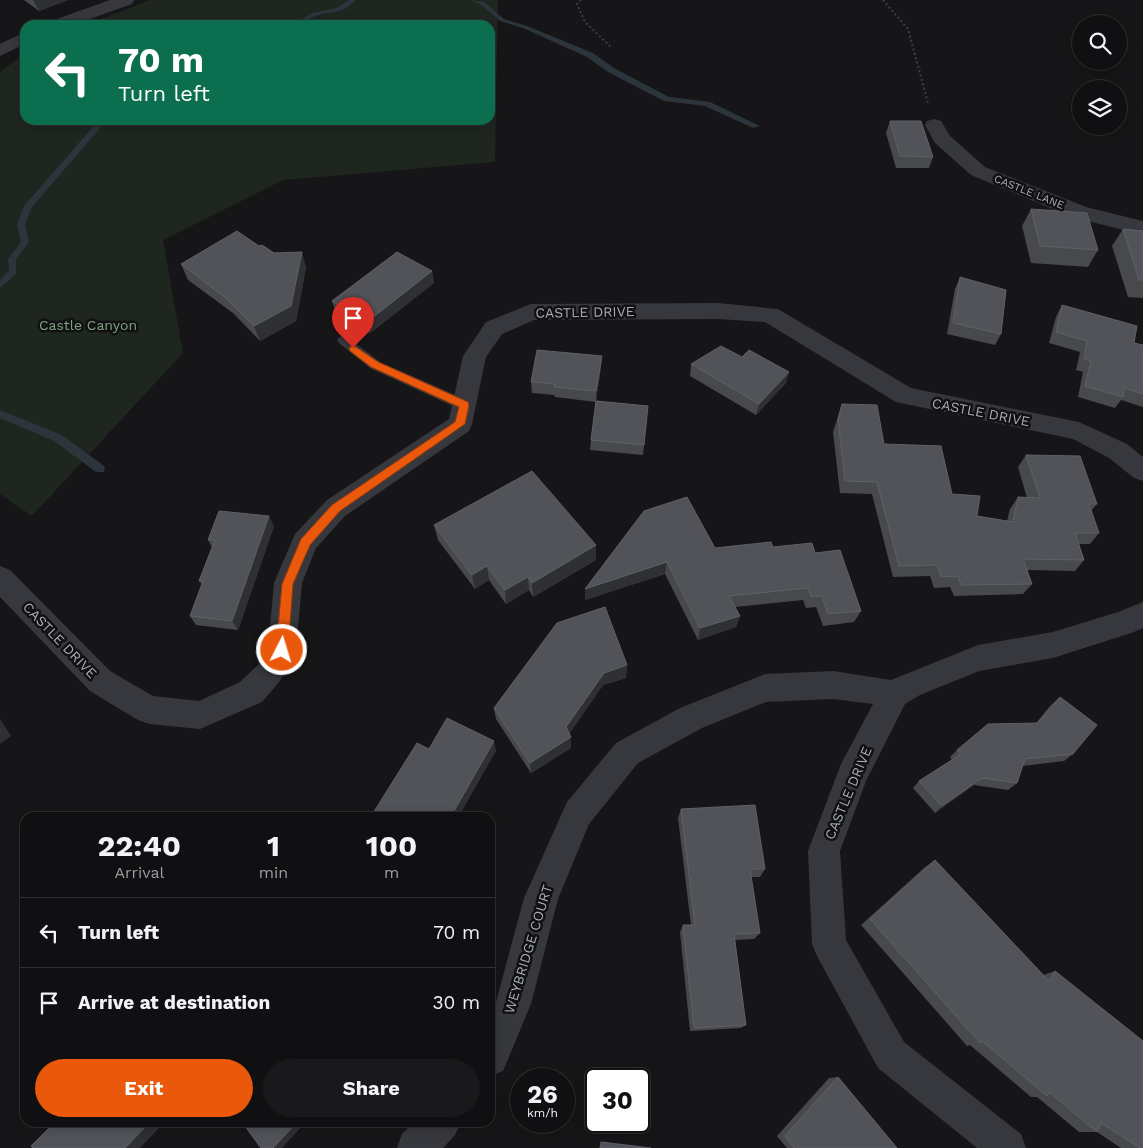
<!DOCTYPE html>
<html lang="en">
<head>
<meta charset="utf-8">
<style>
  :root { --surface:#101012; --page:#19191b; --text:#f1f3f6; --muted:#9c9d9f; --line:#303032; --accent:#ea580c }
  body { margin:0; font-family:"Work Sans",sans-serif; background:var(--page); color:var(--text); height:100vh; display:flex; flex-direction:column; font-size:19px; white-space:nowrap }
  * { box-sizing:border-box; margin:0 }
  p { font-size:16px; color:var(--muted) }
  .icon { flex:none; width:28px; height:28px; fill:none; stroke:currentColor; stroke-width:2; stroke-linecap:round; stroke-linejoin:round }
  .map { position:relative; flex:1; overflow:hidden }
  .side { position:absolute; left:20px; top:812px; width:475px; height:315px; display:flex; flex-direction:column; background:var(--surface); border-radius:15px; box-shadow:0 2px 12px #0003,0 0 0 1px var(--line) }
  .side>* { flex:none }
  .banner { position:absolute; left:20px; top:20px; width:475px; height:105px; border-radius:15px; box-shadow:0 2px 12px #0003,0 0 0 1px var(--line); background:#0b6e4f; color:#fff; overflow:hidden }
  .buttons { position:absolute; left:1072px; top:15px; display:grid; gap:10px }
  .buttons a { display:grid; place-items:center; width:55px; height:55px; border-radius:50%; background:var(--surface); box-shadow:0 2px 12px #0003,0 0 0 1px var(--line); font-size:25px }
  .speed { position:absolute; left:510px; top:1068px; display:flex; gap:10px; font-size:25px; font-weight:700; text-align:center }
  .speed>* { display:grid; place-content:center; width:65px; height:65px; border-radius:50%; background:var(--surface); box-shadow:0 2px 12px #0003,0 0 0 1px var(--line); line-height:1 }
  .speed small { font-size:12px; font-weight:400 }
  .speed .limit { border:2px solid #111; border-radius:8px; background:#fff; color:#111 }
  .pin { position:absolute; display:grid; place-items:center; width:42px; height:42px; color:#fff; margin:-51px -21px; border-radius:50% 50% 50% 0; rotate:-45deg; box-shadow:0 0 5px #0007 }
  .pin .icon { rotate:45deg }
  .me { position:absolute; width:55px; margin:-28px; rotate:5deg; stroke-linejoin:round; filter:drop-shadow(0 0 4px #0008) }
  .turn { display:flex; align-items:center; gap:18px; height:105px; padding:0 15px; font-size:22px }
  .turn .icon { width:65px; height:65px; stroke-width:2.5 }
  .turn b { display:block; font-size:35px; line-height:42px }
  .eta { display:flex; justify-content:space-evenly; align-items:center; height:85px; text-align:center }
  .eta b { font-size:30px; font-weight:700; line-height:35px }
  .button { display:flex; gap:10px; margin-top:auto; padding:10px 15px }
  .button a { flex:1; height:58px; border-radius:30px; background:var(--accent); color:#fff; font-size:20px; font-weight:700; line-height:58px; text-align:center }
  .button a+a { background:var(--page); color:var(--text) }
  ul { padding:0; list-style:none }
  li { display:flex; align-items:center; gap:15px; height:70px; padding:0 15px; border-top:1px solid var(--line) }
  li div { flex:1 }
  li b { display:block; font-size:19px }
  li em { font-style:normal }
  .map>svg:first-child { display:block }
  .green { fill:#1e261f }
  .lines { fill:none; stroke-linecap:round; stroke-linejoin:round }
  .stream { fill:#2c353c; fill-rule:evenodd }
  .path { stroke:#3d3f44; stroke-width:2; stroke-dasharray:2 2.5; stroke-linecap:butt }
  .lane { fill:#37383d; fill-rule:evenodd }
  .street { fill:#37383d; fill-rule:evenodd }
  .wall { fill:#47494d }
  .shaded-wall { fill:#2f3033 }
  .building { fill:#525359; stroke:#5f6168 }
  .route { fill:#ea580c; stroke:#983908 }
  .labels { text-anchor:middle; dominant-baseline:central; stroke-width:5; stroke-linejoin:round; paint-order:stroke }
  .far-street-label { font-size:11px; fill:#a8adb8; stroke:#111113 }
  .street-label { font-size:14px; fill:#a8adb8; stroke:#111113 }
  .park-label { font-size:14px; fill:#7fa381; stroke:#111113 }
</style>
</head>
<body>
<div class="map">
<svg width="1143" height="1148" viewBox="0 0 1143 1148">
  <rect width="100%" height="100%" fill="#161618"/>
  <path class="green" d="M150,0H498L495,162L283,180L163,240L183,353L32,516L0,494V72L25,53V120H490V25H86Z"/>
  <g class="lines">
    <path class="stream" d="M349,0H356C341,15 334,10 316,16C306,19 302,25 291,25L312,13L337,8Z
      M470,0L484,2L504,19L527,26L593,53L614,68L669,97L710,102L760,126L753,128L705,106L664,101L608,72L587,57L523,28L500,21L480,4Z
      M99,120H107L32,207L25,224L29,242L16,259V274L0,288V280L9,271L8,259L21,242L17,224L24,206Z
      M0,410L62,435L104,466L105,469L104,472H96L54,441L0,418Z"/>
    <path class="path" d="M581,0L577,4L585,22L611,47
      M883,0L908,29L928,103"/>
    <path class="lane" d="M343,336L347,337L380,362L469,401L471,405L469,409H459L370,368L339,343L337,340L339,337Z"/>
    <path class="street" d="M110,0H134L132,4L73,25H49L51,21Z
      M25,32V44L0,56V44Z
      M934,119L941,121L950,136L985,167L1086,207L1143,221V235L1072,217L971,175L935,143L925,125L927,121Z
      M718,303L778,309L911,388L1079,422L1127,444L1143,457V481L1134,478L1109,458L1073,439L896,402L765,322L718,319L534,320L502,334L486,357L472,424L469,431L345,516L316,548L302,583L296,650L280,681L262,702L200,729L149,724L138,720L90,691L0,597V566L10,570L110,671L153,696L199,701L240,682L260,663L268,648L274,583L295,534L327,500L449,419L463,356L486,322L531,304Z
      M1143,602V628L1134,632L1053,658L979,671L920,695L905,704L866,781L840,851L846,940L904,1042L1021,1134L1026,1148H977L878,1068L817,956L812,944L808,851L841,764L873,704L833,699L766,702L702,728L638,763L589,824L558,899L531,1004L503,1071L490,1076V1015L496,1002L524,898L567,802L616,743L680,708L765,674L833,671L891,680L978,645L1053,632L1118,612Z
      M414,1122H461L455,1135L443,1148H397L402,1134Z"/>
  </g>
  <path class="wall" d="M24,0H68L39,11Z
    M890,121L933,157L929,168H896L886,133Z
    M1031,209L1098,250L1088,267L1031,263L1022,226Z
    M1123,229L1143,231V298L1128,297L1112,246Z
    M259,246L306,267L296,321L260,341L233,313L188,280L181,264Z
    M432,271L434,283L370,333L336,313L332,301Z
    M960,277L1001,334L995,345L947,334L955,289Z
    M1062,305L1134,343L1143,345V407L1121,400L1115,408L1078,397L1083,372L1076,370L1080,352L1049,343L1056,317Z
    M742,357L786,383L756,415L690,376L691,364Z
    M601,367L596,401L648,406L643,455L590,450L591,440L596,402L555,397L554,395L532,393L531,382Z
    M842,404L884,444L952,494L977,516L1007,521L1010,509L1018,497L1027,498L1018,467L1026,455L1097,504L1091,511L1099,533L1090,544H1079L1084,560L1075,571L1027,570L1032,584L1023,594L954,596L950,587L934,588L930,576L893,577L872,494L840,493L833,432Z
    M644,511L715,548L815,553L861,611L854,622L823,626L816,607L806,608L803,600L735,607L740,616L736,627L698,640L665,574L585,600Z
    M434,525L596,545V560L533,597L529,590L506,604L489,580L475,589L438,540Z
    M274,526L238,630L196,625L190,616L202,584L199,581L212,547L208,540Z
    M627,665L626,678L603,685L569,734L571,737V748L531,773L496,719L494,708Z
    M1060,697L1073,754L1064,761L1022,766L1017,783L1008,790L974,785L935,813L913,788L919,781L952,760L950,757L957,750L1036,723L1051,705Z
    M681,809L765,869L760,877H751L760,933L754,939L735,940L746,1025L741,1028L690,1031L680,932L683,925H691L678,818Z
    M935,860L1043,975L1055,971L1143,1148H1121L1097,1132H1079L1037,1097H1031L970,1045L967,1046L861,925L924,868Z
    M838,1077L897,1148H787L777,1136L829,1078Z"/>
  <path class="shaded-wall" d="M33,0H68L39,11Z
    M302,252L306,267L296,321L260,341L254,326Z
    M432,271L434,283L370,333L367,322Z
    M602,356L601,367L596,402V391Z
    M789,372L786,383L756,415L759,404Z
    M269,516L274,526L238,630L232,621Z
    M596,545V560L533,597L532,583Z
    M667,562L665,574L585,600V589Z
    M487,566L489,580L475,589L472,575Z
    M528,577L529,590L506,604L505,590Z
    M740,616L736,627L698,640L700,628Z
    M627,665L626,678L603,685L566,738V727L604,673Z
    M0,719L11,736L0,744Z
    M571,737V748L531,773L530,763Z
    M494,741L496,751L458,818H450Z
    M982,778L974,785L935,813L942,806Z
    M150,1122H174L169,1127H160L140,1148H125Z
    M297,1122H306L282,1148H273Z"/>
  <path class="building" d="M890,121H921L933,157L900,156Z
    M1031,209L1087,213L1098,250L1040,246Z
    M1123,229L1143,231V280H1139Z
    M237,231L259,246L262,245L274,253L302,252L291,306L254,326L226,298L181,264Z
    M397,252L432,271L367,322L332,301Z
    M960,277L1006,290L1001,334L953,323Z
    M1062,305L1137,326L1134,343L1143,345V394L1124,388L1123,397L1085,386L1091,361L1084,359L1087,341L1056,332Z
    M721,346L742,357L749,350L789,372L759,404L691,364Z
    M537,350L602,356L596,391L554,387L555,384L531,382Z
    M596,401L648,406L644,445L591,440Z
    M842,404L877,405L884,444L941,446L952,494L980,496L977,516L1013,522L1018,497L1040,498L1026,455L1080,456L1097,504H1089L1099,533H1075L1084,560L1023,559L1032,584L961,585L958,576L941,577L937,565L899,566L877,482L845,481L838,419Z
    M532,471L596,545L532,583L528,577L505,590L487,566L472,575L434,525Z
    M687,497L715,548L771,542L773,547L812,543L815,553L840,550L861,611L828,614L822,596L811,597L808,588L729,596L740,616L700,628L667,562L585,589L644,511Z
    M219,511L269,516L232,621L190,616L203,581H199L215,540H208Z
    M605,607L627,665L604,673L566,727L571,737L530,763L494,708L557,623Z
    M1060,697L1097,725L1073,754L1025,759L1017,783L982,778L942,806L919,781L961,754L957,750L988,724L1038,723Z
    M447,718L494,741L450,818H370L417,743L429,749Z
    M755,805L765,869H750L760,933L734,934L746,1025L694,1028L683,925H695L681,809Z
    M935,860L1049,981L1055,971L1143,1041V1148H1140L1101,1123L1097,1132L1049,1092L1047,1096L982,1041L980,1043L870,919Z
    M838,1077L897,1148H794L785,1136Z
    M55,1122H150L125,1148H33L31,1146Z
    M152,1122H160L155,1127Z
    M242,1122H297L273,1148H261Z
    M601,1142L651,1148H600Z"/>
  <path class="route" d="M353,345L378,362L468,402L469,405L465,424L340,511L310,545L293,584L288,650L286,654L282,656L278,654L276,650L282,584L301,539L332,505L455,422L459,407L371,367L350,351L349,348Z"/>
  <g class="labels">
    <g class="far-street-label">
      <text transform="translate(1029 192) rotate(22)">CASTLE LANE</text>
    </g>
    <g class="street-label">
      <text transform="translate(585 312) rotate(-1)">CASTLE DRIVE</text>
      <text transform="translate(981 412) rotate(11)">CASTLE DRIVE</text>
      <text transform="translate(60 640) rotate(46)">CASTLE DRIVE</text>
      <text transform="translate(848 793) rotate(-67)">CASTLE DRIVE</text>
      <text transform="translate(528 949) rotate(-73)">WEYBRIDGE COURT</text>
    </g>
    <g class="park-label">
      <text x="88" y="325">Castle Canyon</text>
    </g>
  </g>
</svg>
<div class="buttons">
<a><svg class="icon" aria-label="search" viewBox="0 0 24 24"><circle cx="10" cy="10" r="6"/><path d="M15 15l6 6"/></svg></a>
<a><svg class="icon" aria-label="layers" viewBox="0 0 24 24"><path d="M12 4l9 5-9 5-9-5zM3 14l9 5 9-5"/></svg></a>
</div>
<div class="speed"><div>26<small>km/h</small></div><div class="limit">30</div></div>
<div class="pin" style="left:353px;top:348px;background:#d93025"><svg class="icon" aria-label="arrive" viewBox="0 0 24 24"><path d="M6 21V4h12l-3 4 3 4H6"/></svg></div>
<svg class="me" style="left:282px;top:650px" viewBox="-20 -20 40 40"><circle r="17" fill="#ea580c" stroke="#fff" stroke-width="3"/><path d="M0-11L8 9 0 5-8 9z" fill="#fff"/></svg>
<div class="banner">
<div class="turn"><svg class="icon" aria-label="left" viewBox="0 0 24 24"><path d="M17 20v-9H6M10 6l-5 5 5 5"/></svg><div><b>70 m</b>Turn left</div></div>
</div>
<section class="side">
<div class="eta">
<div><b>22:40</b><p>Arrival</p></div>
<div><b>1</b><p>min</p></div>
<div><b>100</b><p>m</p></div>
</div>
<ul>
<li><svg class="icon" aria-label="left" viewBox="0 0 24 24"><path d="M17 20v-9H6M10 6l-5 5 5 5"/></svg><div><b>Turn left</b></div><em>70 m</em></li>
<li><svg class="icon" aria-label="arrive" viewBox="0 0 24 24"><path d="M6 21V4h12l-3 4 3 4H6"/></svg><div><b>Arrive at destination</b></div><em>30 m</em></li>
</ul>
<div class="button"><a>Exit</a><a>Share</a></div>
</section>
</div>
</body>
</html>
